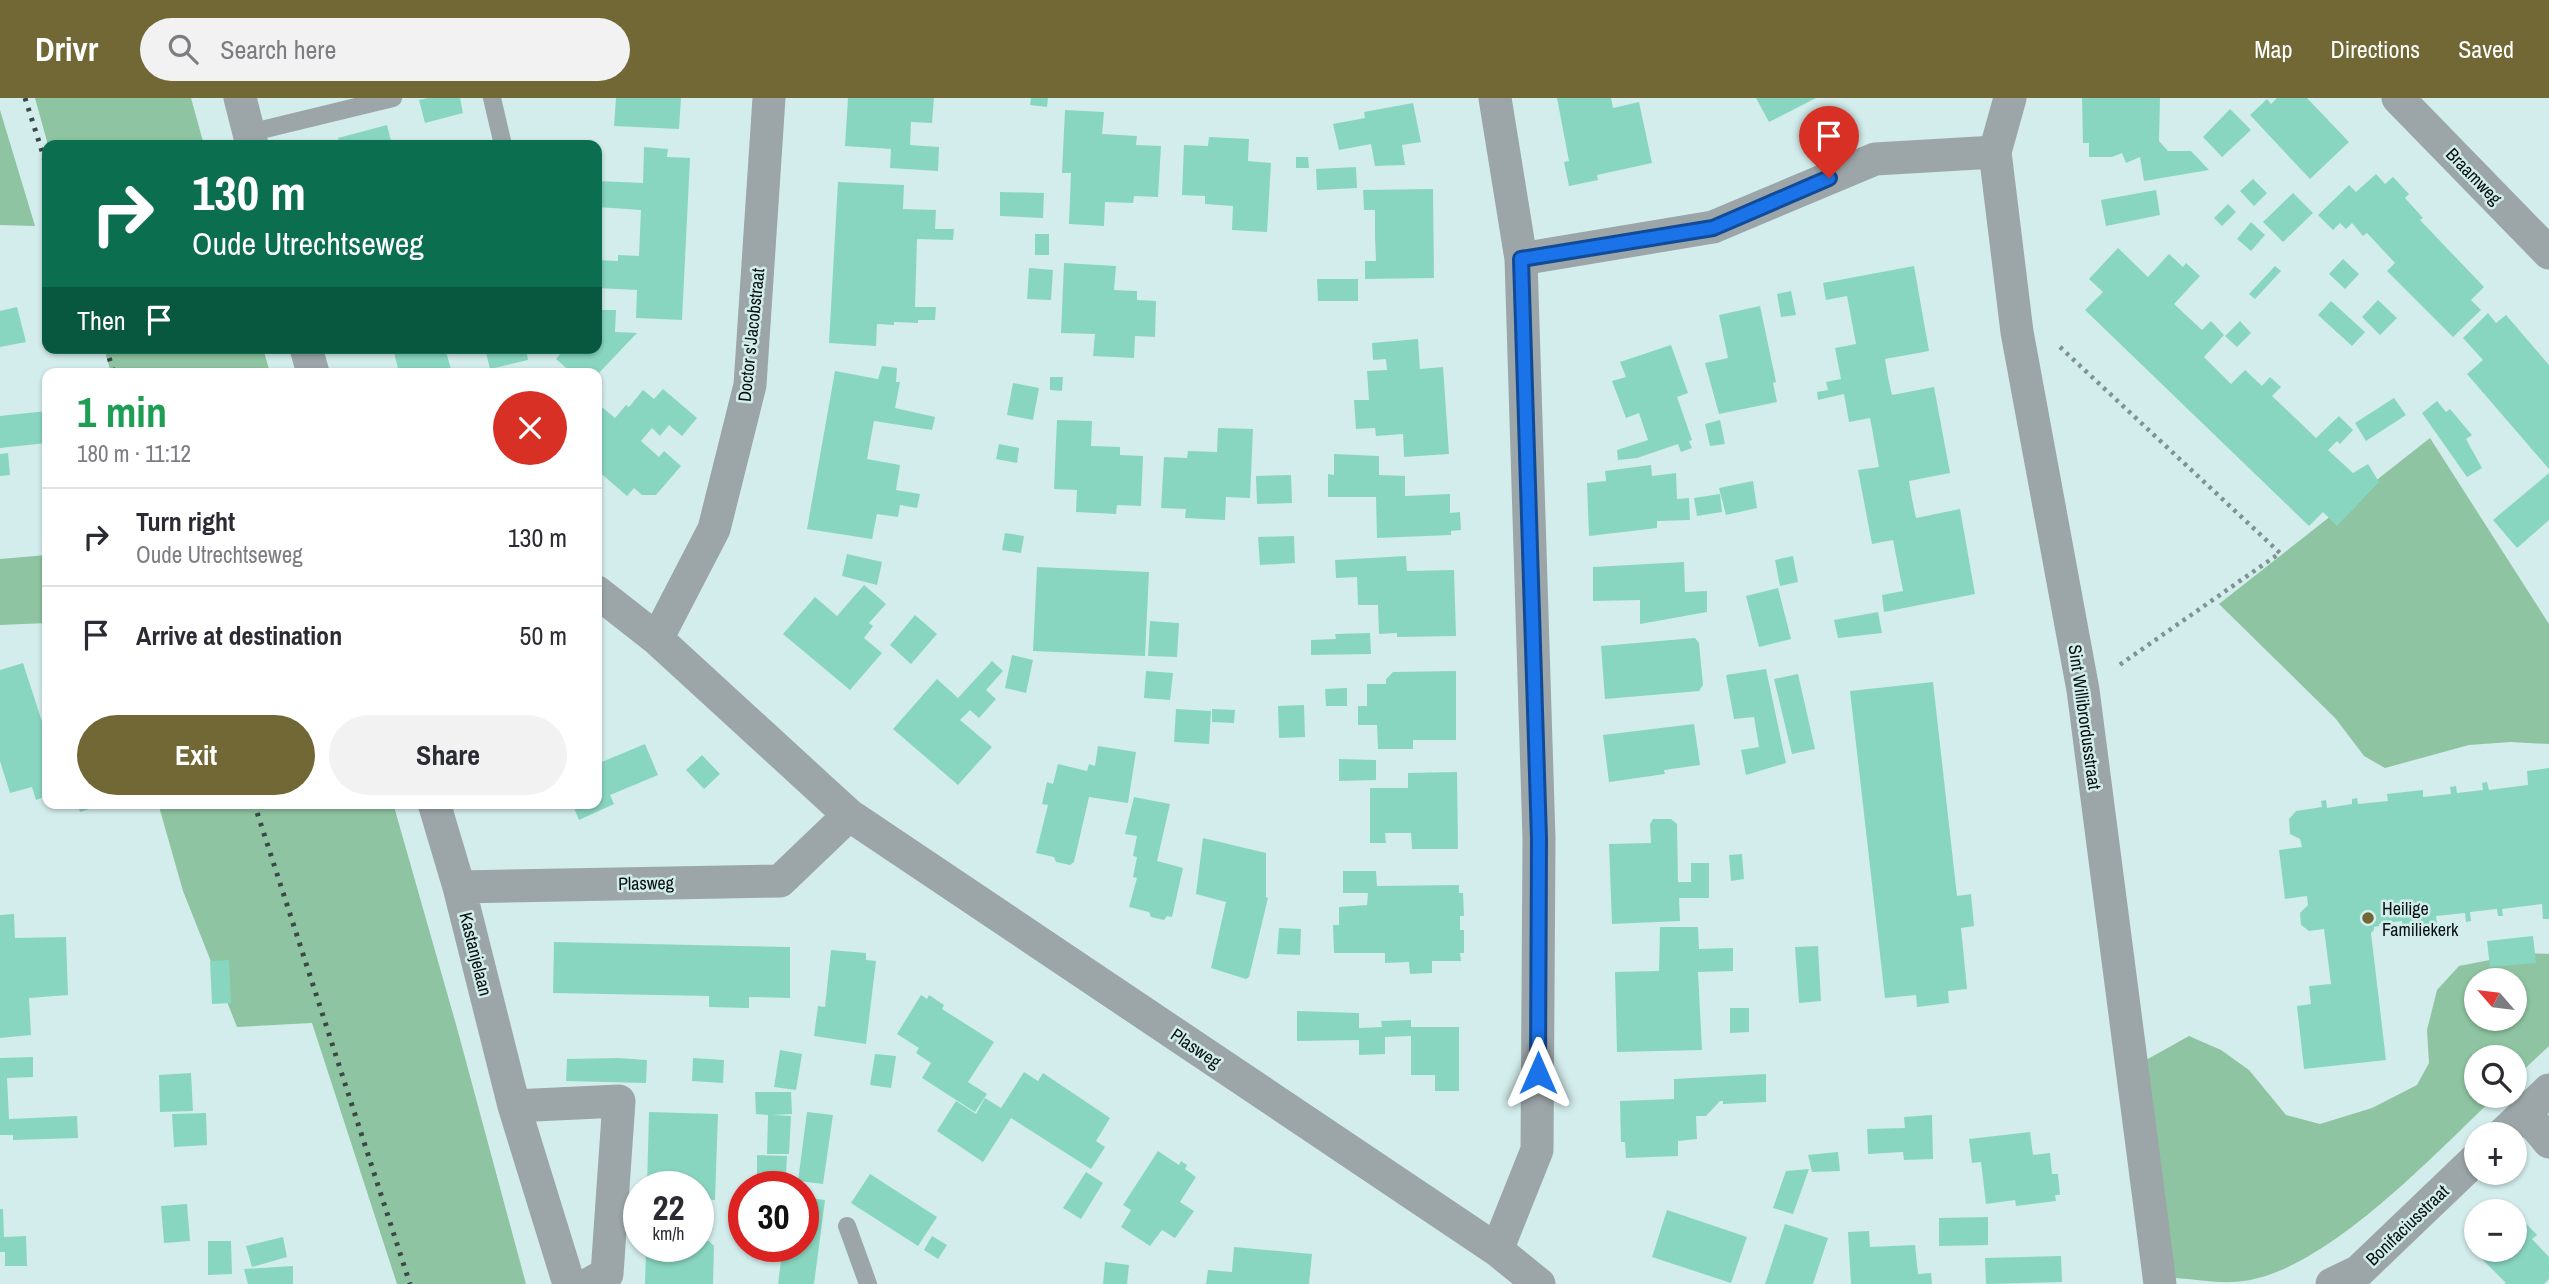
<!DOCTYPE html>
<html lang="en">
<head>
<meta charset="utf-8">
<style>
  :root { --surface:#fff; --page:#f2f2f3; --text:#2b2b33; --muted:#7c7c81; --line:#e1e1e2; --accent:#716835 }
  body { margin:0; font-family:"Archivo Narrow",sans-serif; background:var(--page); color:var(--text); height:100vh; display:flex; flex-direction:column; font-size:26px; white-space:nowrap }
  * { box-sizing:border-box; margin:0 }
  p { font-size:23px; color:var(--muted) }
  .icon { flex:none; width:38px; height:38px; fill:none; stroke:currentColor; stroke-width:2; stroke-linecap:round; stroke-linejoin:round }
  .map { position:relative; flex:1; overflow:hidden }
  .drawer { position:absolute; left:42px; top:270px; width:560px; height:441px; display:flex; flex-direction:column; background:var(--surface); border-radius:14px; box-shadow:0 2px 5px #0004 }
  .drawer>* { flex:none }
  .guide { position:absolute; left:42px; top:42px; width:560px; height:214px; border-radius:14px; box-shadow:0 2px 5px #0004; background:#0b6e4f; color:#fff; overflow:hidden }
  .needle { width:46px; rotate:298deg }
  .fabs { position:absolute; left:2464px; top:870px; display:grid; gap:14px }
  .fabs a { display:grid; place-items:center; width:63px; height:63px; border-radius:50%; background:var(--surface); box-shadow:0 2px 5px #0004; font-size:35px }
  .speed { position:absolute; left:623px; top:1073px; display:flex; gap:14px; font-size:35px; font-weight:700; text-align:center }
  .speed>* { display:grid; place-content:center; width:91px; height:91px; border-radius:50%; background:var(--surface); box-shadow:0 2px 5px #0004; line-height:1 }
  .speed small { font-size:18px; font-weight:400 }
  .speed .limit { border:10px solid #d22; background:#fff; color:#111 }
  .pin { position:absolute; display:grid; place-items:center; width:60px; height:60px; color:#fff; margin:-72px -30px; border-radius:50% 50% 50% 0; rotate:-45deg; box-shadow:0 0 7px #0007 }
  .pin .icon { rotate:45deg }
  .me { position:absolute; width:77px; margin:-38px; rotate:0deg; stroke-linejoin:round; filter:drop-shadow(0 0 5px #0008) }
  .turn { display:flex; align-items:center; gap:24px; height:147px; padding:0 35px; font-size:32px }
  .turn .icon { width:91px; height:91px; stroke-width:2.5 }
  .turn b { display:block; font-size:49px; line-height:60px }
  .then { display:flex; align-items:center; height:66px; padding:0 35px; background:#0003; gap:14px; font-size:26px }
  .round { display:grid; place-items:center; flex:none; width:74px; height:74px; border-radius:37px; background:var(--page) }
  .headline { display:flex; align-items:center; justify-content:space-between; height:119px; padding:0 35px }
  h1 { font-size:42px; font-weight:800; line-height:52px; color:#1e9e55 }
  .primary-button { display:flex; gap:14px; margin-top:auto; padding:14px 35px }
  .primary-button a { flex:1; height:80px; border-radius:42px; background:var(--accent); color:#fff; font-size:28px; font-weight:800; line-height:80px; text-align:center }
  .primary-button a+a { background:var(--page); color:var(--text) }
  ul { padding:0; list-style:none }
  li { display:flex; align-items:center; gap:21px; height:98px; padding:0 35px; border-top:2px solid var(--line) }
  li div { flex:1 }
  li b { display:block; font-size:26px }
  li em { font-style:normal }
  header { display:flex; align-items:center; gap:42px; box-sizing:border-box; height:98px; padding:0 35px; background:var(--accent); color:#fff }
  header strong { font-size:33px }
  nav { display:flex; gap:38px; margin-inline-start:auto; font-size:24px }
  .search { width:490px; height:63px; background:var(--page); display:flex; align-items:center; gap:18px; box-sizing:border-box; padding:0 24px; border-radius:38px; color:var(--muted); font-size:26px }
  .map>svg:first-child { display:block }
  .green { fill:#8ec4a1; fill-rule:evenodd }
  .building { fill:#89d6c0 }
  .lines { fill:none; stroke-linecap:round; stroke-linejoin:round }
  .path { stroke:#809392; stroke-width:4.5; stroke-dasharray:3.5 5; stroke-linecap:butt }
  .service { stroke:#9ca6a8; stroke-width:18 }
  .minor { stroke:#9ca6a8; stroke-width:33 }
  .rail { stroke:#3b4848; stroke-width:5; stroke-dasharray:3.5 7; stroke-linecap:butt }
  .route-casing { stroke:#114b97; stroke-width:18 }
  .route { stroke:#1a73e8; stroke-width:12 }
  .poi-dot { fill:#716835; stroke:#d3edec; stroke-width:2.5 }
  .labels { text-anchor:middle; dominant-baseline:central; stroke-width:5; stroke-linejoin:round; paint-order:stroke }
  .street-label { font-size:18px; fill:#081111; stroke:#d3edec }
  .poi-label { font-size:18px; fill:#081111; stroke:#d3edec; text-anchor:start }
</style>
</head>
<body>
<header>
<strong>Drivr</strong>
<div class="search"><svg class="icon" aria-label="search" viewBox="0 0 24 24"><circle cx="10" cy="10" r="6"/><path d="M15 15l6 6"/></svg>Search here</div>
<nav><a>Map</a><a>Directions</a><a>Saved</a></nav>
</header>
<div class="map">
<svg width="2549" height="1186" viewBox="0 0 2549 1186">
  <rect width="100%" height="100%" fill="#d3edec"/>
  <path class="green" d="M35,0H191L204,47H48Z
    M0,12L35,128L0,127Z
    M104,250H263L270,275H111Z
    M2430,340L2549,526V646L2510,644L2469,647L2385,670L2364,658L2336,621L2219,506Z
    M47,457V525L0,527V461Z
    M158,705H393L457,930L526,1186H397L312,925L237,929L183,793Z
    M2526,855L2549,856V948L2515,980V959H2476V998H2496C2435,1055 2321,1180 2234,1184C2215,1185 2194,1181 2175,1180L2146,962L2189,938L2221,952L2249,972L2286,1017L2320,1026L2372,1010L2417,987L2429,965L2427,932L2437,892L2459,868ZM2476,882H2515V920H2476Z"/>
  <path class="building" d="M428,0H460L463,15L425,25L419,2Z
    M616,0H681L679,31L614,28Z
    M848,0H934L932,25L911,24L910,47L939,49L938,73L890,70L891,51L845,48Z
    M1031,0H1048L1047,9L1030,7Z
    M1557,0H1611L1613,10L1639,4L1652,65L1597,77L1598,82L1569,88L1564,64L1569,63Z
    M1756,0H1816L1769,24Z
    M2082,0H2160L2159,43L2168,53H2191L2209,72L2144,83L2140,59L2126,65L2122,55L2112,59H2089V45H2083Z
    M2277,0H2307L2349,44L2310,81L2250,17L2267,1L2271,6Z
    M1413,5L1421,44L1402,47L1405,67L1375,68L1371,46L1339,52L1333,26L1365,20L1364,14Z
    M2230,11L2251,32L2222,59L2203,39Z
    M1065,12L1104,14L1102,36L1137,38L1136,47L1161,48L1158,99L1134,98L1133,105L1105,104L1104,128L1069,126L1071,75H1062Z
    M387,27L392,47H339L338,40Z
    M1209,39L1249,41L1248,63L1271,65L1267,134L1232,132L1233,108L1205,106V98L1182,97L1184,47L1208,48Z
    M644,49L668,51L667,59L690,60L682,222L636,220L637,192L597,190V162L618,163V157L639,158L641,112L597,109V83L643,85Z
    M1296,59H1308L1309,70H1296Z
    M1356,69L1357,90L1317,92L1316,71Z
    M2376,76L2385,86L2393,79L2409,96L2405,100L2423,120L2420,122L2484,189L2471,202L2481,212L2453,239L2387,173L2395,165L2367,135L2363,138L2352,125L2346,131L2340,125L2333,132L2318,117L2349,87L2356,94Z
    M2253,81L2267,95L2254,108L2240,93Z
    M838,84L904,87L903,111L936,112L935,131H954L953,142L917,141L915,209H936L935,222H918V225L894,224V227L877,226L876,248L829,245Z
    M1433,91L1434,180L1365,181V163H1376L1375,139V112H1364L1363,92Z
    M2156,92L2160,117L2106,128L2101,102Z
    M1000,94L1044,95L1043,120L1000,118Z
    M2293,95L2313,115L2283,144L2263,124Z
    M2228,106L2236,114L2222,128L2214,120Z
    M2251,124L2265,137L2251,153L2237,141Z
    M1035,136H1049V157H1035Z
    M2118,150L2148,179L2169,156L2183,169L2186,165L2200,178L2174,206L2202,232L2211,223L2224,237L2204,259L2231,286L2245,272L2262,288L2270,279L2281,289L2272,298L2316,340L2339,318L2353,332L2340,346L2337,343L2328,352L2353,375L2368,366L2379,384L2337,428L2323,414L2309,428L2085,212L2103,194L2089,181Z
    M2343,161L2359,176L2345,191L2329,176Z
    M1064,165L1116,168L1114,192L1137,193V202L1156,203L1155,239L1135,238L1134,260L1093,258L1095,236L1061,235Z
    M1914,168L1929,253L1885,261L1888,279L1892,297L1934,289L1950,375L1909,383L1912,401L1916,420L1960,411L1975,496L1884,514L1882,497L1903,493L1893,442L1872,446L1858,372L1879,369L1870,320L1849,324L1844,296L1818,302L1817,294L1828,292L1826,284L1841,281L1835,250L1856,246L1847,198L1826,202L1823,185Z
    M2275,168L2281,173L2255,201L2249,196Z
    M1029,170L1053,172L1051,202L1027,201Z
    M1317,181H1358V203H1318Z
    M1791,193L1796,217L1781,219L1777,196Z
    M2378,202L2397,220L2380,237L2362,219Z
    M2331,203L2365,234L2352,248L2318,217Z
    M1760,208L1776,284L1773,285L1777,304L1719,316L1705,265L1728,260L1719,217Z
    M17,209L26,244L0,249V213Z
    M597,212H616L615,234L637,235L597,277V275H572L556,261L565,250H597Z
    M2488,215L2496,225L2506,217L2549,267V371L2467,276L2483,262L2463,240Z
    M2240,223L2251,235L2237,249L2225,238Z
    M1418,241L1420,271L1443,269L1449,356L1404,359L1403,336L1376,338L1375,330L1356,331L1354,302H1369L1367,273L1387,272L1386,261L1373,262L1372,245Z
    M1671,247L1688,295L1677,299L1692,342L1689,343L1692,350L1681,354L1678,346L1637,360L1618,362L1617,352L1648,342L1639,315L1626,320L1612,283L1626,279L1620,264Z
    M393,250H445L452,275H399Z
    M485,250H526L528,262L490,271Z
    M882,268L897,270L896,284H900L895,310L935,319L932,332L874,323L867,361L900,367L896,392L920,396L917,410L900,407L898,419L877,416L872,441L807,431L835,273L878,281Z
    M1050,279H1063L1062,293L1050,292Z
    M1013,285L1039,290L1033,322L1007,317Z
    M663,291L697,320L682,338L669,327L660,338L652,330L641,343L659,359L664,353L681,368L656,397H642L634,390L627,398L597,372V305L615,320L626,307L629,309L643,292L654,301Z
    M2394,300L2406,317L2366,343L2355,325Z
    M2437,303L2446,314L2450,311L2472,337L2466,341L2482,370L2467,379L2422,315Z
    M47,313V345L0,350V318Z
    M1057,322L1092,323L1091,348L1120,349V357L1143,358L1141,408L1117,407L1116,416L1076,414L1077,392L1054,391Z
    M1720,322L1725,346L1710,348L1705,326Z
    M1218,330L1253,331L1250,400L1226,399L1225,422L1185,420L1186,411L1161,410L1164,359L1187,360L1188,353L1217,354Z
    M999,346L1019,350L1017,365L996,361Z
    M8,355L10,377L0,378V356Z
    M1334,356L1379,358V377L1405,378V398L1450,396V415L1460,414L1461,432L1451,433V437L1377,440L1376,399H1328V376L1334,377Z
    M1651,367L1652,378L1676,375L1677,401L1689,400L1690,422L1657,423V430L1589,438L1587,385L1606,383L1605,373Z
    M2549,375V422L2517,450L2493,422Z
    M1291,377L1292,405L1257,406L1256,378Z
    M1753,383L1757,410L1726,417L1719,390Z
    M1720,396L1722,414L1697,418L1694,400Z
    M1005,435L1024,438L1021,455L1002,452Z
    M1294,438L1295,465L1260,467L1258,439Z
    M847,456L882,464L877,487L842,478Z
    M1406,458L1407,473L1454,472L1456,538L1397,539V535L1379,536L1378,507H1358L1357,479L1336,480L1335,462Z
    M1793,458L1798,484L1780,488L1775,462Z
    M1684,464L1685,494L1707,493V514L1640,526V502L1593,503V469Z
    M1037,469L1149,474L1145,558L1033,553Z
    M864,487L886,506L869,525L873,528L864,540L882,555L850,592L783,536L815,499L837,518Z
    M1778,490L1791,541L1759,549L1746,498Z
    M1878,514L1882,535L1838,540L1834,522Z
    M915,517L937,536L911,566L890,547Z
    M1150,523L1179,525L1177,559L1148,558Z
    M1370,535L1371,556L1311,557V542L1336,541L1335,536Z
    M1695,540L1699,545L1703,587L1699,593L1605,601L1601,548Z
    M1012,557L1033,562L1026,595L1005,590Z
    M992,563L1003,573L986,592L996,601L979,620L970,612L960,622L992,649L958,687L893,631L937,581L958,600Z
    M23,565L47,639V698L36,702L32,689L10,695L0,663V572Z
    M1766,571L1786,665L1746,677L1741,652L1759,649L1754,619L1734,621L1726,577Z
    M1146,573L1173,575L1170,602L1144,600Z
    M1456,573V642H1413V651H1378L1377,627H1358V608H1367V586H1386V581L1393,574Z
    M1798,576L1815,651L1792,656L1774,581Z
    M1933,584L1957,798L1971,796L1974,828L1961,830L1967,891L1948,893L1949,905L1917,909L1916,897L1885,900L1850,593Z
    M1347,590V608H1326L1325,591Z
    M1304,607L1305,639L1279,640L1278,608Z
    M1176,611L1211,613L1209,646L1174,644Z
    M1212,611L1235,612L1234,625L1212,624Z
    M1694,626L1700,667L1664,672L1665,676L1609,684L1603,637Z
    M645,646L658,677L610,697L614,706L579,722L572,705H597V666Z
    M1098,648L1136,654L1128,705L1089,699L1074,764L1070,767L1056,764L1054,759L1036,755L1048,707L1042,706L1047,684L1053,686L1058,666L1087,673L1089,666L1095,668Z
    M702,657L720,676L704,691L686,672Z
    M1339,661L1376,662V682L1339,683Z
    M2549,670V821H2543L2542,806L2502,811L2503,818H2498L2497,811L2470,814L2471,823L2466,824L2465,815L2436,818L2437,827L2402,831V823L2379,826V828L2374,829V832L2371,835L2386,962L2304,971L2297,908L2311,906L2309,888L2331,886L2324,831L2309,833L2301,827L2300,815L2308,807L2307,798L2285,801L2279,752L2302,749L2300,741L2290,736L2289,721L2296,713L2322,709L2321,703L2326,702L2327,710L2352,706V701L2357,700L2358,706L2388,703L2387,696L2423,692V699L2451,696L2450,689L2456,688L2457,695L2483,692L2482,685L2487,684L2489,692L2528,687L2527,673Z
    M1457,674L1458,751H1412L1411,735H1385L1386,745H1370V690H1408V675Z
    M1134,699L1170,706L1157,763L1183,770L1172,819L1167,818L1164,822L1151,819L1149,814L1129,809L1137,780L1133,779L1137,759L1133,758L1137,738L1125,736Z
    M77,705H105V706L80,714Z
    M1653,721H1671L1677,726L1678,784H1691V765H1709V800H1679L1680,823L1612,826L1609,746L1651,745L1650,726Z
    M1203,740L1266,755V799L1268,800L1249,879L1246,881L1211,870L1226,804L1196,796Z
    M1742,756L1744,781L1731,783L1729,757Z
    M1343,773H1376L1377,788L1459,787V795H1463L1464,818H1460V832H1464V855H1460L1461,863H1432V875L1410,876L1409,864L1385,865V855H1334L1333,827H1339V809L1367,807L1368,795H1343Z
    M14,816L15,840L66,839L68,897L29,900L31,937L0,940V817Z
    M1660,829H1698L1699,851L1733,850V873L1698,874L1702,952L1617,954L1615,874L1659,873Z
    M1279,830L1301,831L1300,857L1277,856Z
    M2533,838L2536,865L2490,869L2487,843Z
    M554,844L790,849V900L749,899V910L709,909V898L553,895Z
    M1818,848L1821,903L1799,905L1795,849Z
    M831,852L866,855V862L876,863L866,946L814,938L818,908L825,909Z
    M229,862L231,905L212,906L210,863Z
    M921,897L927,901L929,897L944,907L942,911L994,944L968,984L987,996L975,1014L922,980L931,965L916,955L919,950L897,936Z
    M1730,910H1749V934L1730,935Z
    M1297,913L1359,915V930L1382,929L1381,923L1411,922V929H1459V993H1435V977H1411V938L1385,939V956L1359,957V942L1297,943Z
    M780,952L802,956L796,992L774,989Z
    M875,956L896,958L891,990L870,987Z
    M33,959V979L7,980L9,1021L77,1018L78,1040L13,1042V1037H0V960Z
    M618,960L647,962L646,985L566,983L567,961Z
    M693,960L724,962L723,985L692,983Z
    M1024,974L1038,983L1043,975L1110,1020L1096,1043L1105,1049L1091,1071L1011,1020L983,1064L937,1033L956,1003L976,1016L985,1000L1001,1010Z
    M191,975L193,1013L160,1014L159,977Z
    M1766,976V1004L1723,1006V1003H1720L1706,1018H1696L1697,1041L1678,1043V1058L1626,1060L1625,1044H1621L1620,1003L1674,1001V981Z
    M755,994H791L792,1016L773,1017L791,1018L789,1056H767L768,1017L756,1016Z
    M649,1014L718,1016L715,1102L698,1101V1088H647Z
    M807,1014L833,1017L823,1086L798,1083Z
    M206,1015L207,1047L174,1049L172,1016Z
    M1932,1017L1933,1061L1904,1062L1903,1054L1868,1056L1867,1031L1905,1030L1904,1019Z
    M2030,1034L2033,1057L2050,1055L2052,1076H2058L2060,1097H2055L2056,1103L2016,1108L2015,1102L1986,1106L1981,1064L1972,1065L1969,1041Z
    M1158,1053L1179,1067L1181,1063L1187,1067L1185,1071L1196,1079L1180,1104L1194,1113L1175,1140L1162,1132L1150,1148L1121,1129L1131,1112L1123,1107Z
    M1838,1054L1840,1073L1812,1074L1808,1057Z
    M757,1057L787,1058L786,1077L757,1076Z
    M1809,1071L1793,1116L1773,1110L1786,1073Z
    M1086,1074L1103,1085L1081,1121L1063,1110Z
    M870,1076L937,1119L918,1148L851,1105Z
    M803,1099L825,1102L814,1186H778L783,1148H803Z
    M187,1106L190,1143L164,1145L161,1108Z
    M0,1111H3L4,1139L26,1138L27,1168H5V1154H0Z
    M1667,1112L1747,1139L1731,1185L1652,1159Z
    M2515,1114L2537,1137L2532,1141L2549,1159V1181L2544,1186H2504L2506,1185L2473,1152H2515Z
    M1988,1119V1147L1939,1148V1120Z
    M1785,1126L1828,1140L1813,1186H1765Z
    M1869,1133L1870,1149L1915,1147L1918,1176L1931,1175L1932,1186H1851L1848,1134Z
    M932,1138L947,1147L938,1161L924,1152Z
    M283,1139L287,1159L252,1169L246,1148Z
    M698,1142L709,1143L714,1148L713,1186H645L646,1148H698Z
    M208,1143H231L232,1176L208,1177Z
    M1234,1149L1312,1156L1309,1186H1206L1208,1172L1232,1174Z
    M2061,1158L2062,1184L1986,1186L1985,1160Z
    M1105,1164L1129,1167L1127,1186H1103Z
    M293,1168V1186H248L244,1171Z"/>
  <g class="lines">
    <path class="path" d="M2060,249L2280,455L2118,568"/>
    <path class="service" d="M492,0L503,47
      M249,35L393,0
      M847,1128L868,1186"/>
    <path class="minor" d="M240,0L252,47
      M1495,0L1521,161L1539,741L1537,1052L1497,1152
      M2398,0L2549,155
      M1995,54L2017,234L2083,592L2160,1186
      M1521,161L1713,129L1875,61L1995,54L2010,0
      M306,250L313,275
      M597,494L657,541L849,717L1497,1152L1539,1186
      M657,541L714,431L750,287L769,0
      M434,705L459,789L514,1008L569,1186
      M459,789L780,783L849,717
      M514,1008L619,1003L607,1176L589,1186
      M2525,1015L2549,1044
      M2503,1036L2549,992
      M2332,1186L2359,1173L2476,1061"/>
    <path class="rail" d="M25,0L47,69
      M106,250L114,275
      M254,705L410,1186"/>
  </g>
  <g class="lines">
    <g class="route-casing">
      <path id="route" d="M1538,975L1539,741L1521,161L1713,130L1829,80"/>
    </g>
    <use href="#route" class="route"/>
  </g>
  <circle class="poi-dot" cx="2368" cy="820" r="7"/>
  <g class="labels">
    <g class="street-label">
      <text transform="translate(2474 78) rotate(46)">Braamweg</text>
      <text transform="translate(751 237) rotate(-84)">Doctor s'Jacobstraat</text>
      <text transform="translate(2085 619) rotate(82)">Sint Willibrordusstraat</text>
      <text transform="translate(646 785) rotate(-1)">Plasweg</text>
      <text transform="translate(476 856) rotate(76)">Kastanjelaan</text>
      <text transform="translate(1196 950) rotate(34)">Plasweg</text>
      <text transform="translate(2407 1127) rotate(-44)">Bonifaciusstraat</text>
    </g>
    <g class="poi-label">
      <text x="2382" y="810">Heilige<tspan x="2382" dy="21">Familiekerk</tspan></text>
    </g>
  </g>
</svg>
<div class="fabs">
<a><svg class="needle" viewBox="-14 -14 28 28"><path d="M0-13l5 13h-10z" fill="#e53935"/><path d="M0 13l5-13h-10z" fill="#7c7c81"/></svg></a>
<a><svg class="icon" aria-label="search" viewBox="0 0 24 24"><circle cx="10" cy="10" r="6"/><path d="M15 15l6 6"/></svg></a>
<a>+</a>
<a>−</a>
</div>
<div class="speed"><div>22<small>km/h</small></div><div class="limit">30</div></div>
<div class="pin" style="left:1829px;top:80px;background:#d93025"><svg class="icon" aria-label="arrive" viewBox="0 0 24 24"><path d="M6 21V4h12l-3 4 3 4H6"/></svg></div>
<svg class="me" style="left:1538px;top:975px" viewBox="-20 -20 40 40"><path d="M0-17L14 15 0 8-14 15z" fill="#1a73e8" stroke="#fff" stroke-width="4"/></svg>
<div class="guide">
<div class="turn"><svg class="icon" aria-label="right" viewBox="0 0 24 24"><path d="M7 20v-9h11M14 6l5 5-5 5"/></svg><div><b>130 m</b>Oude Utrechtseweg</div></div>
<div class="then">Then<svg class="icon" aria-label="arrive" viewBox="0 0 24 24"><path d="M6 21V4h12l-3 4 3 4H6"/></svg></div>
</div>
<section class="drawer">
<div class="headline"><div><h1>1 min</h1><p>180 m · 11:12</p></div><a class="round" style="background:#d93025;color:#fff"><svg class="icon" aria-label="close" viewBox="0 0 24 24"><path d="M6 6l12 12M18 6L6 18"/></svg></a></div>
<ul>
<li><svg class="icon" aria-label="right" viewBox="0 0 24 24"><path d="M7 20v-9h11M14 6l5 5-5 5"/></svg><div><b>Turn right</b><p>Oude Utrechtseweg</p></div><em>130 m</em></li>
<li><svg class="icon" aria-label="arrive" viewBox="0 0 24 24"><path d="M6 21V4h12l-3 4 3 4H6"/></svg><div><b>Arrive at destination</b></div><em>50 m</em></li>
</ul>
<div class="primary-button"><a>Exit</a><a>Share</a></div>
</section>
</div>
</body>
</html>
